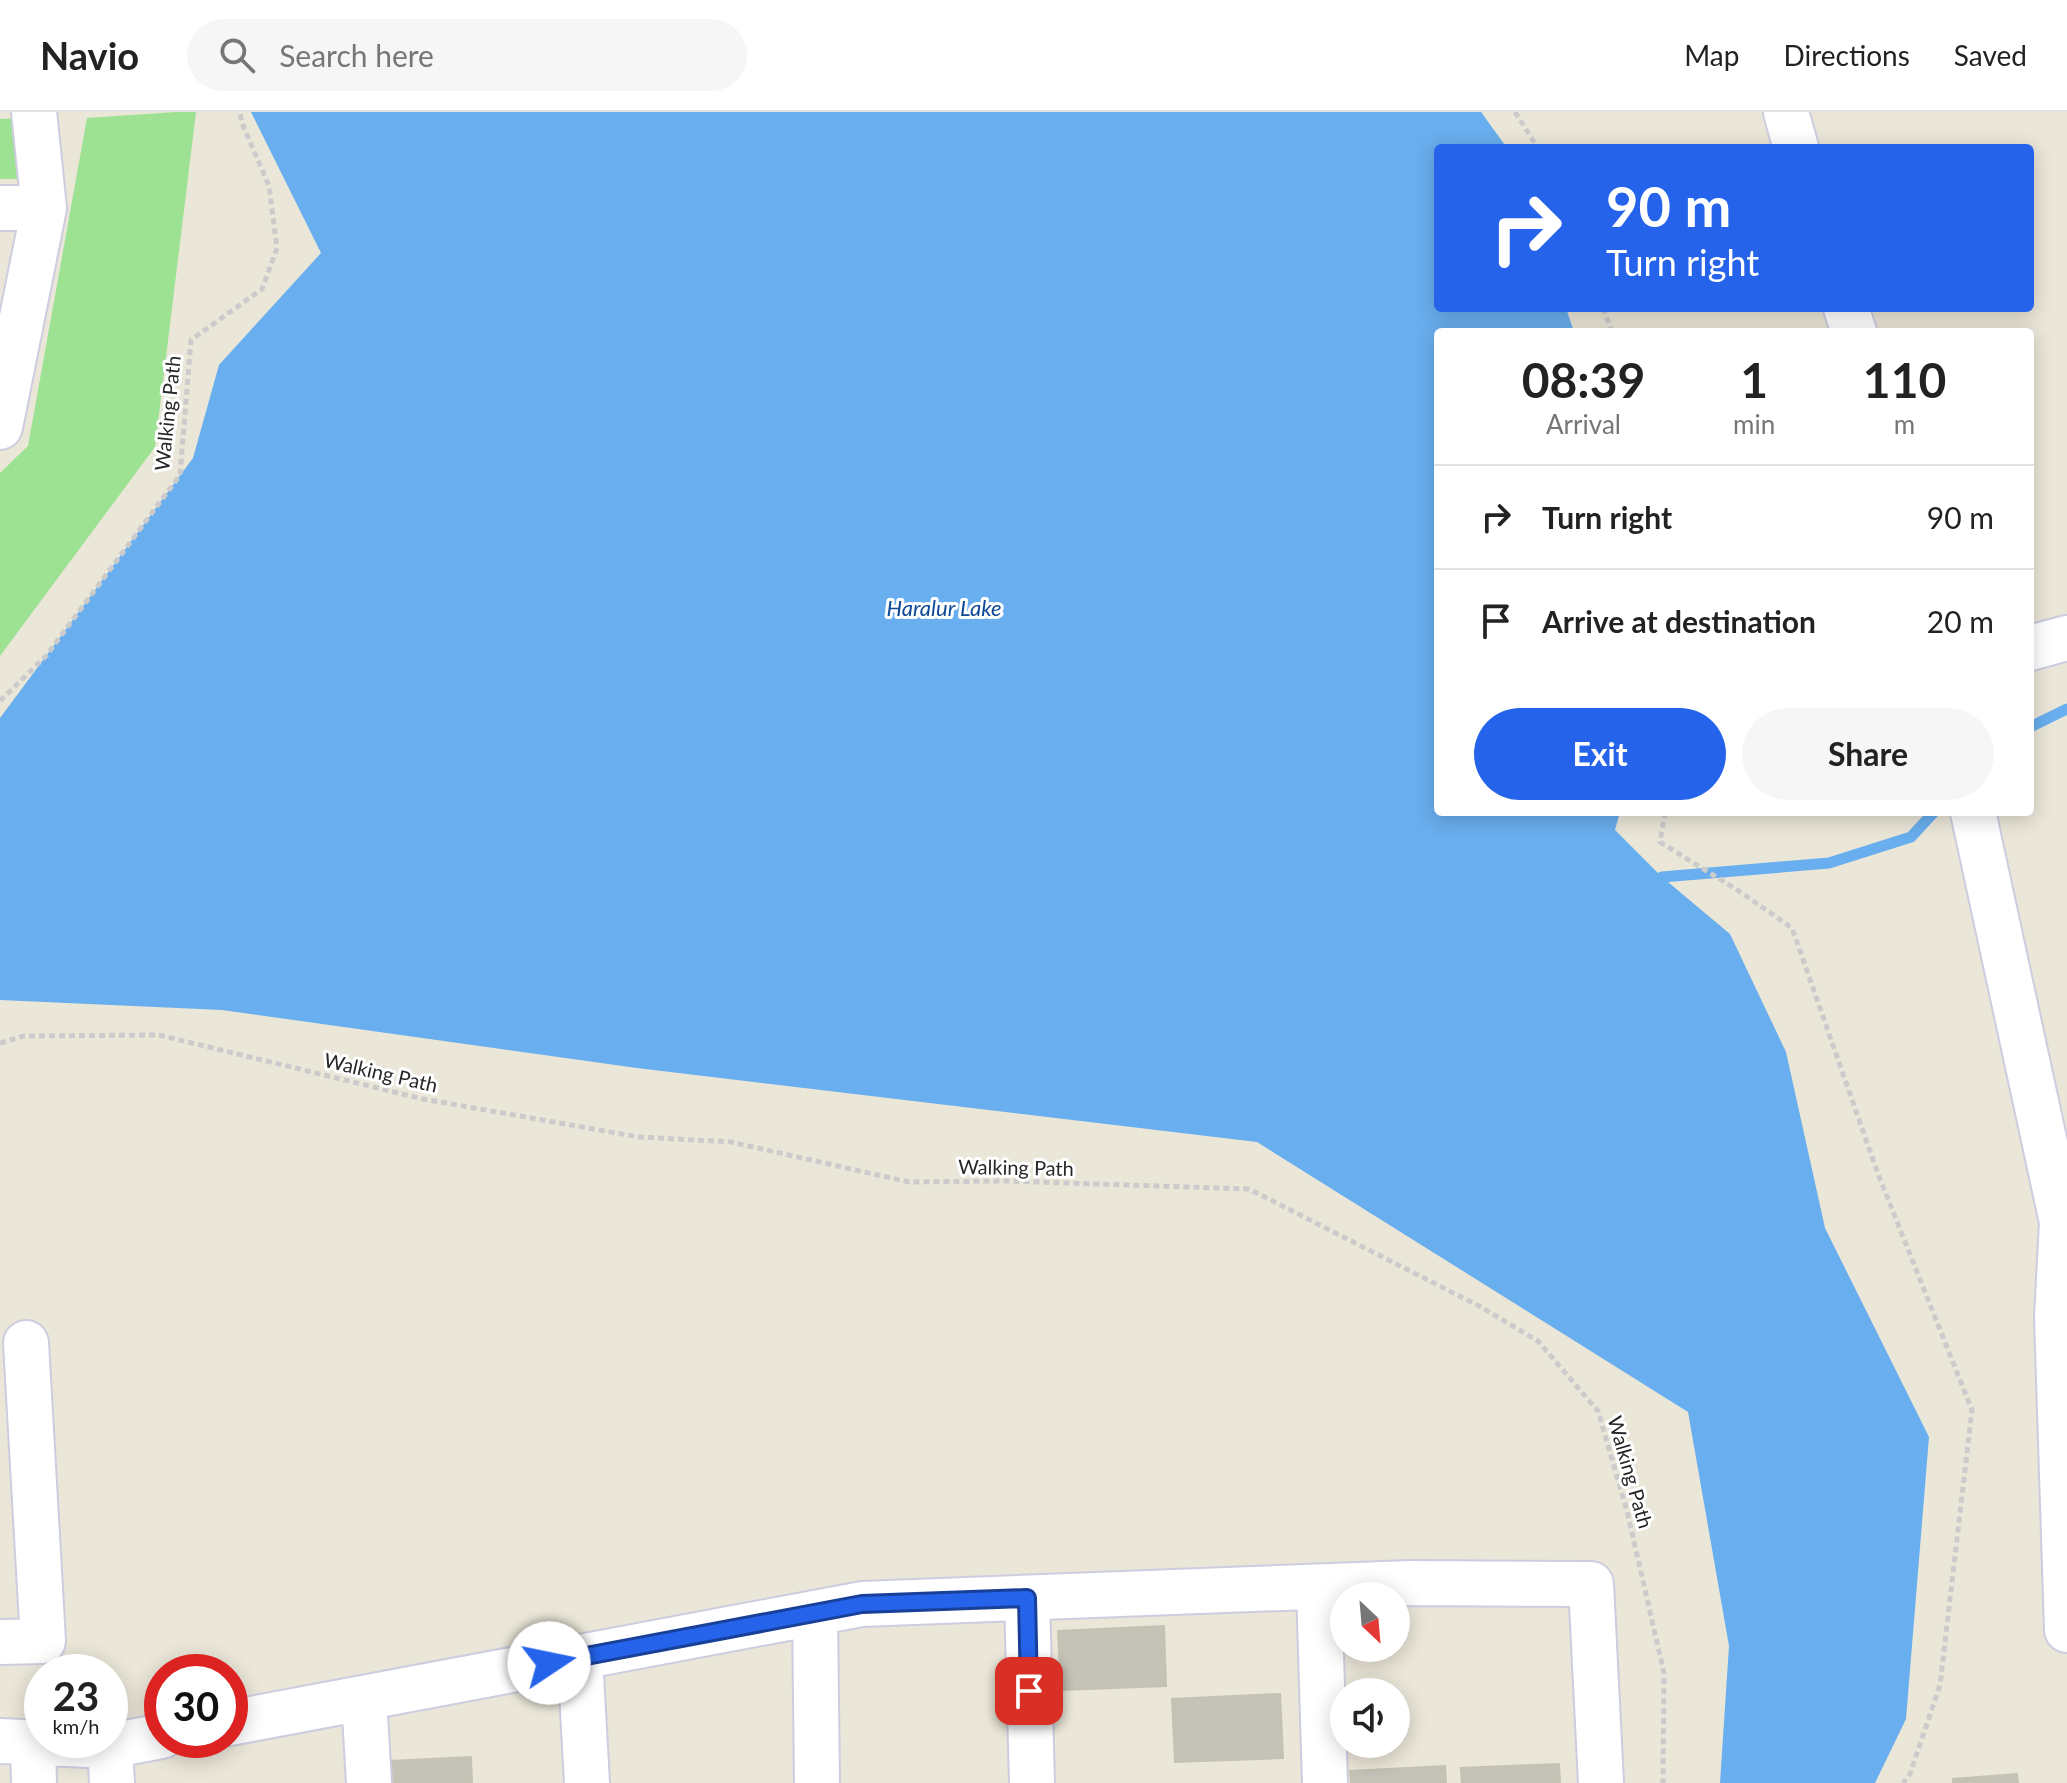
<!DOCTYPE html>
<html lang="en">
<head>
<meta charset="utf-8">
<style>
  :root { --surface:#fff; --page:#f6f6f6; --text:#222; --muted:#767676; --line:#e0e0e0; --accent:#2563eb }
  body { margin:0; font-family:Lato,sans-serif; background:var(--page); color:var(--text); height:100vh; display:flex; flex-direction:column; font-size:30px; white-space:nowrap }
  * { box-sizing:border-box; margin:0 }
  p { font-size:26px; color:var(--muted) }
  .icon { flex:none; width:44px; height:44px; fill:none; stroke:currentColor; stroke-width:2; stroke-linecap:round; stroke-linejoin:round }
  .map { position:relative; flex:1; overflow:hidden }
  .sheet { position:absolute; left:1434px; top:216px; width:600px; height:488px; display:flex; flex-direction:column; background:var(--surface); border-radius:8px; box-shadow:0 4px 20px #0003 }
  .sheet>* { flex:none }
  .top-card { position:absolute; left:1434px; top:32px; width:600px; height:168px; border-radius:8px; box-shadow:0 4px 20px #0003; background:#2563eb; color:#fff; overflow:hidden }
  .needle { width:52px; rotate:154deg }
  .controls { position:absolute; left:1330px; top:1470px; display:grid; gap:16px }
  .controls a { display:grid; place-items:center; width:80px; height:80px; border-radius:50%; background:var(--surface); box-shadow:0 4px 20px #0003; font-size:40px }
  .speed { position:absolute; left:24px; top:1542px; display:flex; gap:16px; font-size:40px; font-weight:700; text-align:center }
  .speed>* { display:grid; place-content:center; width:104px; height:104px; border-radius:50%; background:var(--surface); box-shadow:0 4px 20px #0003; line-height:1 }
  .speed small { font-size:20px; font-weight:400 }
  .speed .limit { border:12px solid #d22; background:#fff; color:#111 }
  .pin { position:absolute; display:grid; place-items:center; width:68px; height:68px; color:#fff; margin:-34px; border-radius:16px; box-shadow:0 4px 12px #0006 }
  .me { position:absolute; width:88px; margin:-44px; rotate:79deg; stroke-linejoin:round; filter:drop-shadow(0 0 6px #0008) }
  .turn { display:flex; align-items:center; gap:28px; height:168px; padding:0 40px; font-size:36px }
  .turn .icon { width:104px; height:104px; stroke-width:2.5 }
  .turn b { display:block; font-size:56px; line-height:68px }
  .eta { display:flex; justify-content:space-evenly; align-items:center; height:136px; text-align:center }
  .eta b { font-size:48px; font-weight:700; line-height:56px }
  .cta { display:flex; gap:16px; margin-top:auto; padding:16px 40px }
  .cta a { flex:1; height:92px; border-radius:48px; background:var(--accent); color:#fff; font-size:32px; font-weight:700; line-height:92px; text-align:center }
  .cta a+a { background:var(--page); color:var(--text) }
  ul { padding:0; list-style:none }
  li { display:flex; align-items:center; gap:24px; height:104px; padding:0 40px; border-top:2px solid var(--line) }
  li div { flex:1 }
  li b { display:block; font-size:30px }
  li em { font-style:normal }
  header { display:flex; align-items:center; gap:48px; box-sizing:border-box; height:112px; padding:0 40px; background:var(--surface); border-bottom:2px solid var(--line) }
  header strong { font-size:38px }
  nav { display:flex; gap:44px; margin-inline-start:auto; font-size:28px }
  .search { width:560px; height:72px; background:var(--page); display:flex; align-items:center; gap:20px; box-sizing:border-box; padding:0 28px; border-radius:44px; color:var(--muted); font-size:30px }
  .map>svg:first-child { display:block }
  .green { fill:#9de193 }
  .water { fill:#69aeee }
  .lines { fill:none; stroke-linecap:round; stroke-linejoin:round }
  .stream { stroke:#69aeee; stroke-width:11 }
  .building { fill:#c5c2b8; stroke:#c5c2b2; stroke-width:2 }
  .minor-casing { stroke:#cecde0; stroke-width:48 }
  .path { stroke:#cbcbcb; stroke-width:5; stroke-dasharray:6 4; stroke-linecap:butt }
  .minor { stroke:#fff; stroke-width:44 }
  .route-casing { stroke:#184099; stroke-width:20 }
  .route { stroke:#2563eb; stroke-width:14 }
  .labels { text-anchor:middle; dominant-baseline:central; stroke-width:6; stroke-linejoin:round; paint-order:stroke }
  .street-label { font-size:20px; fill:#272727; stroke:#fff }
  .water-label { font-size:22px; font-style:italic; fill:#0d4995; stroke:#fff }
</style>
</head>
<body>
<header>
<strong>Navio</strong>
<div class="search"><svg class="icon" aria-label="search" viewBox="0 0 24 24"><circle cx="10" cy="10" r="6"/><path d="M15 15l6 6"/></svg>Search here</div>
<nav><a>Map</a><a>Directions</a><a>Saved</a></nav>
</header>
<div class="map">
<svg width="2067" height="1671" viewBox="0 0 2067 1671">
  <rect width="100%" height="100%" fill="#eae6d8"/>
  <path class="green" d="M176,0H196L155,335L0,544V361L28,334L87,6Z
    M27,6V67H0V7Z"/>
  <path class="water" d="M251,0H1481L1507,36H1438V196H1566L1574,220H1438V700H1620L1615,718L1662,765L1730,822L1786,940L1825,1116L1929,1325L1906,1607L1875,1671H1720L1729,1534L1688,1300L1257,1030L637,956L222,898L0,888V606L193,346L219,253L321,141Z"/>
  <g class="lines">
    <path class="stream" d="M2030,615L2067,597
      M1662,765L1829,751L1911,725L1934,700"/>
  </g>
  <path class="building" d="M1164,1514L1166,1574L1061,1578L1058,1519Z
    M1280,1582L1283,1646L1175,1650L1172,1587Z
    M471,1645L472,1671H390V1649Z
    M1559,1652L1560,1671H1462L1461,1656Z
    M1445,1654L1446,1671H1351L1350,1659Z
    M2017,1662L2018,1671H1953V1667Z"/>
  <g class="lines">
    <g class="minor-casing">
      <path id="minor" d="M1786,0L1796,36
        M0,96H44
        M1846,196L1854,220
        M0,315L44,96L34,0
        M2030,536L2067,526
        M1973,700L2062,1110L2057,1205L2067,1518
        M1319,1476L1325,1671
        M1027,1486L1032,1671
        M815,1501L817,1671
        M0,1530L43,1529L26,1231
        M580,1545L587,1671
        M364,1586L369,1671
        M230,1611L862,1492L1410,1471L1591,1472L1601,1671
        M0,1629L110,1634
        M33,1631L34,1671
        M112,1671L110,1634L162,1624"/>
    </g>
    <path class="path" d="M1515,0L1538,36
      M1603,196L1612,220
      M0,589L46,544L180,363L191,228L262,177L277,136L269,74L242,11L240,0
      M1665,700L1660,730L1739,779L1792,816L1878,1062L1972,1298L1940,1573L1910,1662L1903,1671
      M0,931L24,924L159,923L423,987L639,1025L731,1030L909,1070L1006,1069L1249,1077L1481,1195L1538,1229L1598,1299L1627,1399L1664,1561L1663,1671"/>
    <use href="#minor" class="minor"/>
  </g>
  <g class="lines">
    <g class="route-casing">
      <path id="route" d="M549,1551L862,1492L1027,1486L1029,1579"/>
    </g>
    <use href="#route" class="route"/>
  </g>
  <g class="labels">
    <g class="street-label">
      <text transform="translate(167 301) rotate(-84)">Walking Path</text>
      <text transform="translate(381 960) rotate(13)">Walking Path</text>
      <text transform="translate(1016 1055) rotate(1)">Walking Path</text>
      <text transform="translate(1631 1360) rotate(74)">Walking Path</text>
    </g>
    <g class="water-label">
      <text x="944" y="495">Haralur Lake</text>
    </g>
  </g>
</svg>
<div class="controls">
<a><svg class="needle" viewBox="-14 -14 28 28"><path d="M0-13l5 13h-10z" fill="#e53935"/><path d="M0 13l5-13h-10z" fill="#767676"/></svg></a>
<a><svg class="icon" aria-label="sound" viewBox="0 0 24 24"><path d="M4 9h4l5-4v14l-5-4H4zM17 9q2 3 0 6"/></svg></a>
</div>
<div class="speed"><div>23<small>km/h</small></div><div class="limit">30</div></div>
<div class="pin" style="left:1029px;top:1579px;background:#d93025"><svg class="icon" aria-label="arrive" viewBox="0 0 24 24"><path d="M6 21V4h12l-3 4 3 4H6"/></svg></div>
<svg class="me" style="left:549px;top:1551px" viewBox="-20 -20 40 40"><circle r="19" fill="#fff"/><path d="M0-13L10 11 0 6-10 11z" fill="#2563eb"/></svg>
<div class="top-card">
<div class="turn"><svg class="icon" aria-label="right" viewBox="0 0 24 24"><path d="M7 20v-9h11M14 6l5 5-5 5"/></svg><div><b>90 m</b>Turn right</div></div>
</div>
<section class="sheet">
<div class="eta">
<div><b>08:39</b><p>Arrival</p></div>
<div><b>1</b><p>min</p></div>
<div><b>110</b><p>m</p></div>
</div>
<ul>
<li><svg class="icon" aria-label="right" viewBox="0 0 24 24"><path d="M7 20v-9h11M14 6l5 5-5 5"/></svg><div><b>Turn right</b></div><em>90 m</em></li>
<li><svg class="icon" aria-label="arrive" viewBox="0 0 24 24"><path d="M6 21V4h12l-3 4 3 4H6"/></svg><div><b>Arrive at destination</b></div><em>20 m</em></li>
</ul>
<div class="cta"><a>Exit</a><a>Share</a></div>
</section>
</div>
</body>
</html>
